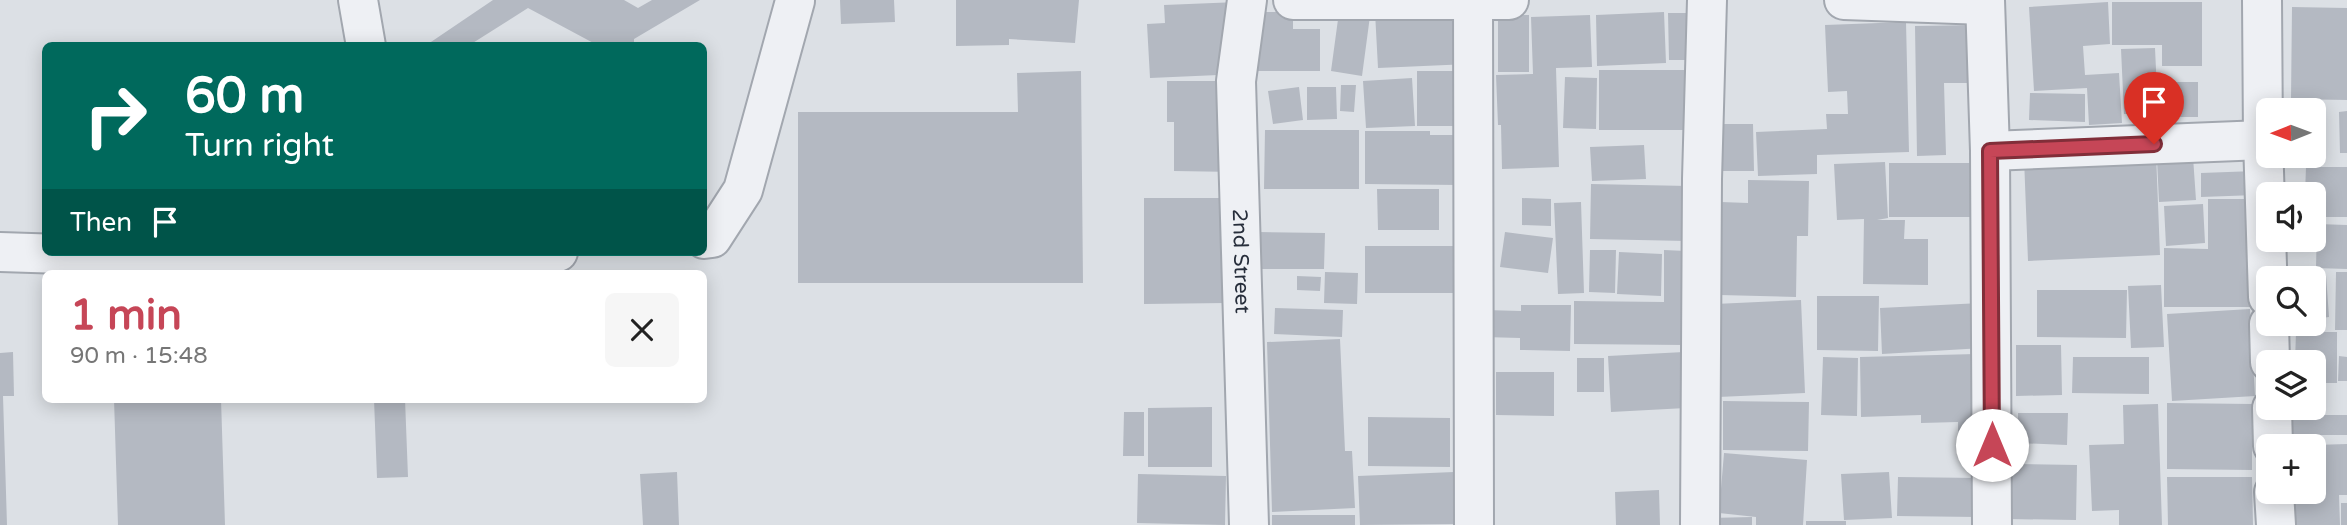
<!DOCTYPE html>
<html lang="en">
<head>
<meta charset="utf-8">
<style>
  :root { --surface:#fff; --page:#f6f6f6; --text:#222; --muted:#767676; --accent:#c64657 }
  body { margin:0; font-family:"Varela Round",sans-serif; background:var(--page); color:var(--text); height:100vh; display:flex; flex-direction:column; font-size:26px; white-space:nowrap }
  * { box-sizing:border-box; margin:0 }
  p { font-size:23px; color:var(--muted) }
  .icon { flex:none; width:38px; height:38px; fill:none; stroke:currentColor; stroke-width:2; stroke-linecap:round; stroke-linejoin:round }
  .map { position:relative; flex:1; overflow:hidden }
  .details { position:absolute; left:42px; top:270px; width:665px; height:133px; display:flex; flex-direction:column; background:var(--surface); border-radius:10px; box-shadow:0 4px 18px #0003 }
  .details>* { flex:none }
  .guide { position:absolute; left:42px; top:42px; width:665px; height:214px; border-radius:10px; box-shadow:0 4px 18px #0003; background:#00695c; color:#fff; overflow:hidden }
  .needle { width:46px; rotate:269deg }
  .controls { position:absolute; left:2256px; top:98px; display:grid; gap:14px }
  .controls a { display:grid; place-items:center; width:70px; height:70px; border-radius:10px; background:var(--surface); box-shadow:0 4px 18px #0003; font-size:35px }
  .pin { position:absolute; display:grid; place-items:center; width:60px; height:60px; color:#fff; margin:-72px -30px; border-radius:50% 50% 50% 0; rotate:-45deg; box-shadow:0 0 7px #0007 }
  .pin .icon { rotate:45deg }
  .me { position:absolute; width:77px; margin:-38px; rotate:0deg; stroke-linejoin:round; filter:drop-shadow(0 0 5px #0008) }
  .turn { display:flex; align-items:center; gap:24px; height:147px; padding:0 28px; font-size:32px }
  .turn .icon { width:91px; height:91px; stroke-width:2.5 }
  .turn b { display:block; font-size:49px; line-height:60px }
  .then { display:flex; align-items:center; height:66px; padding:0 28px; background:#0003; gap:14px; font-size:26px }
  .round { display:grid; place-items:center; flex:none; width:74px; height:74px; border-radius:10px; background:var(--page) }
  .overview { display:flex; align-items:center; justify-content:space-between; height:119px; padding:0 28px }
  h1 { font-size:42px; font-weight:700; line-height:52px; color:var(--accent) }
  .map>svg:first-child { display:block }
  .building { fill:#b4b9c2 }
  .lines { fill:none; stroke-linecap:round; stroke-linejoin:round }
  .minor-casing { stroke:#a2a7af; stroke-width:42 }
  .minor { stroke:#eef0f4; stroke-width:38 }
  .route-casing { stroke:#812e39; stroke-width:18 }
  .route { stroke:#c64657; stroke-width:12 }
  .labels { text-anchor:middle; dominant-baseline:central; stroke-width:7; stroke-linejoin:round; paint-order:stroke }
  .street-label { font-size:21px; fill:#272e3b; stroke:#ebeef3 }
</style>
</head>
<body>
<div class="map">
<svg width="2347" height="525" viewBox="0 0 2347 525">
  <rect width="100%" height="100%" fill="#dce0e5"/>
  <path class="building" d="M493,0H624L638,8L652,0H700L634,39V46H599L528,8L468,46H425Z
    M840,0H894L895,22L841,24Z
    M956,0H1079L1075,43L1009,39V45L956,46Z
    M1238,2L1241,74L1150,78L1147,24L1165,23L1164,5Z
    M2108,2L2110,44L2083,46L2085,75L2119,73L2122,123L2089,125L2087,88L2034,91L2029,7Z
    M2112,2H2202V66H2162V45H2112Z
    M2292,7L2347,8V100L2291,99Z
    M1466,8L1469,64L1378,68L1375,12Z
    M1257,12H1293V29H1320V71H1257Z
    M1339,12L1370,16L1362,76L1331,71Z
    M1664,12L1666,63L1597,66L1596,15Z
    M1668,13H1692V60H1669Z
    M1498,15H1529V72H1498Z
    M1590,15L1592,67L1556,68L1559,167L1502,169L1501,125H1498L1496,75L1533,74L1531,17Z
    M1906,22L1909,152L1817,155V174L1758,176L1756,132L1827,129L1826,114H1848L1847,91L1828,92L1825,25Z
    M1977,25L1978,83H1944L1946,155L1917,156L1915,26Z
    M2155,48L2158,113L2124,114L2121,49Z
    M1599,70H1691L1690,130H1599Z
    M1081,71L1083,283H798V112H1018L1017,73Z
    M1417,71H1461V126H1417Z
    M1565,77L1597,78L1596,129L1563,128Z
    M1412,78L1415,126L1366,128L1363,81Z
    M1167,81H1236V172L1174,171V122H1167Z
    M2162,82H2198V117H2162Z
    M1341,85H1356L1354,112L1340,111Z
    M1299,87L1303,120L1273,124L1268,91Z
    M1307,87H1336L1337,119L1307,120Z
    M2030,93L2085,94V122L2029,120Z
    M2347,111V153H2340L2339,112Z
    M1723,124H1753L1754,171H1723Z
    M1265,130H1359V189H1264Z
    M1365,131H1430V135H1459V185L1365,184Z
    M1644,145L1646,179L1592,181L1590,147Z
    M2156,153L2160,255L2028,261L2024,158Z
    M2193,157L2196,200L2159,202L2157,159Z
    M1885,162L1888,218L1877,220H1905L1904,239H1928V285L1863,284L1864,219L1837,220L1834,164Z
    M1889,163H1979L1980,217H1889Z
    M2306,167H2347V217H2314V194H2305Z
    M2255,171L2256,195L2201,197V173Z
    M1748,180L1809,181L1808,236H1797L1796,297L1720,295L1721,202L1748,203Z
    M1591,184L1688,186L1687,241L1590,239Z
    M1377,189H1439V230H1378Z
    M1144,198H1226V303L1144,304Z
    M1522,198L1551,199V226L1522,225Z
    M2208,199H2253V307H2164V248L2208,249Z
    M1581,202L1584,293L1558,294L1554,203Z
    M2203,204L2205,243L2166,246L2164,206Z
    M2317,224L2347,225V269L2316,268Z
    M1258,232L1325,233L1324,269H1257Z
    M1505,232L1553,238L1548,273L1500,267Z
    M1365,246H1455L1454,293H1365Z
    M1590,250H1616L1615,293L1589,292Z
    M1664,250L1686,251L1685,345L1574,344V301L1664,302Z
    M1619,252L1662,254L1661,296L1617,294Z
    M1325,272L1358,273L1357,304L1324,303Z
    M2336,272H2347V330H2335Z
    M2326,275L2329,317L2314,319V276Z
    M1297,276L1321,277L1320,291L1297,290Z
    M2161,285L2164,347L2131,348L2128,286Z
    M2037,290H2127L2126,338L2037,337Z
    M1817,296H1879L1878,351L1817,350Z
    M1801,300L1805,393L1718,397L1715,304Z
    M1981,303L1983,348L1882,354L1880,308Z
    M1521,305H1571L1570,351L1520,350V338L1484,337L1485,310L1521,311Z
    M1275,308L1343,310L1342,337L1274,334Z
    M2250,309L2255,396L2172,401L2167,314Z
    M2296,332H2337V383H2314V362H2295Z
    M1340,339L1345,451H1352L1355,508L1272,512L1267,342Z
    M2016,345H2061L2062,395L2016,396Z
    M13,352L14,396H3L7,525H0V353Z
    M1684,352L1686,408L1611,412L1608,356Z
    M1976,354L1978,436H1958V422L1921,423V415L1861,417L1860,357Z
    M2339,356L2347,357V381H2338Z
    M1823,357L1858,358L1857,416L1821,415Z
    M2073,357H2149V394L2072,393Z
    M1577,358H1604V392H1577Z
    M1496,372H1554V416L1496,415Z
    M114,399H221L225,525H118Z
    M374,399H405L408,477L377,478Z
    M1723,401L1809,402L1808,451L1723,450Z
    M2167,403L2252,404V470L2167,469Z
    M2158,404L2162,525H2119V510L2092,511L2089,445L2124,444L2123,405Z
    M1212,407V467H1148V408Z
    M1124,412H1144V456H1123Z
    M2018,413H2068L2067,445L2018,443Z
    M2292,415H2347V435H2292Z
    M1368,417L1450,418V467L1368,466Z
    M2347,444V495H2339L2340,525H2294L2293,492H2314V445Z
    M1724,453L1807,460L1803,525H1756V517L1719,513Z
    M2010,464L2077,465L2076,520L2008,519Z
    M677,472L679,525H643L640,474Z
    M1454,472L1456,524L1360,525L1358,476Z
    M1889,472L1892,518L1844,520L1841,474Z
    M1138,474L1226,476L1225,525L1137,523Z
    M1898,477L1978,478L1977,517L1897,516Z
    M2167,477H2252L2253,525H2168Z
    M1659,490L1660,525H1616L1615,492Z
    M2341,503H2347V525H2341Z
    M1272,515H1355V525H1272Z
    M1752,517V525H1711L1710,518Z
    M1806,521H1846V525H1806Z"/>
  <g class="lines">
    <g class="minor-casing">
      <g id="minor">
        <path d="M358,0L366,46"/>
        <path id="s1" d="M1247,0L1236,81L1249,525"/>
        <path d="M1293,0H1509"/>
        <path d="M1844,0L1985,5"/>
        <path d="M1985,0L1990,151L1992,525"/>
        <path d="M2262,0L2263,140L2268,297"/>
        <path d="M1473,1L1474,525"/>
        <path d="M1990,151L2263,140"/>
        <path d="M704,239L712,238L743,190L795,1"/>
        <path d="M0,252L407,265L404,252"/>
        <path d="M407,265L558,252"/>
        <path d="M2269,324L2270,362"/>
        <path d="M2272,408L2273,446"/>
        <path d="M2274,492L2276,525"/>
        <path d="M1700,525L1702,179L1707,0"/>
      </g>
    </g>
    <use href="#minor" class="minor"/>
  </g>
  <g class="lines">
    <g class="route-casing">
      <path id="route" d="M1992,445L1990,151L2154,144"/>
    </g>
    <use href="#route" class="route"/>
  </g>
  <g class="labels">
    <g class="street-label">
      <text stroke="none"><textPath href="#s1" startOffset="262">2nd Street</textPath></text>
    </g>
  </g>
</svg>
<div class="controls">
<a><svg class="needle" viewBox="-14 -14 28 28"><path d="M0-13l5 13h-10z" fill="#e53935"/><path d="M0 13l5-13h-10z" fill="#767676"/></svg></a>
<a><svg class="icon" aria-label="sound" viewBox="0 0 24 24"><path d="M4 9h4l5-4v14l-5-4H4zM17 9q2 3 0 6"/></svg></a>
<a><svg class="icon" aria-label="search" viewBox="0 0 24 24"><circle cx="10" cy="10" r="6"/><path d="M15 15l6 6"/></svg></a>
<a><svg class="icon" aria-label="layers" viewBox="0 0 24 24"><path d="M12 4l9 5-9 5-9-5zM3 14l9 5 9-5"/></svg></a>
<a>+</a>
</div>
<div class="pin" style="left:2154px;top:144px;background:#d93025"><svg class="icon" aria-label="arrive" viewBox="0 0 24 24"><path d="M6 21V4h12l-3 4 3 4H6"/></svg></div>
<svg class="me" style="left:1992px;top:445px" viewBox="-20 -20 40 40"><circle r="19" fill="#fff"/><path d="M0-13L10 11 0 6-10 11z" fill="#c64657"/></svg>
<div class="guide">
<div class="turn"><svg class="icon" aria-label="right" viewBox="0 0 24 24"><path d="M7 20v-9h11M14 6l5 5-5 5"/></svg><div><b>60 m</b>Turn right</div></div>
<div class="then">Then<svg class="icon" aria-label="arrive" viewBox="0 0 24 24"><path d="M6 21V4h12l-3 4 3 4H6"/></svg></div>
</div>
<section class="details">
<div class="overview"><div><h1>1 min</h1><p>90 m · 15:48</p></div><a class="round"><svg class="icon" aria-label="close" viewBox="0 0 24 24"><path d="M6 6l12 12M18 6L6 18"/></svg></a></div>
</section>
</div>
</body>
</html>
